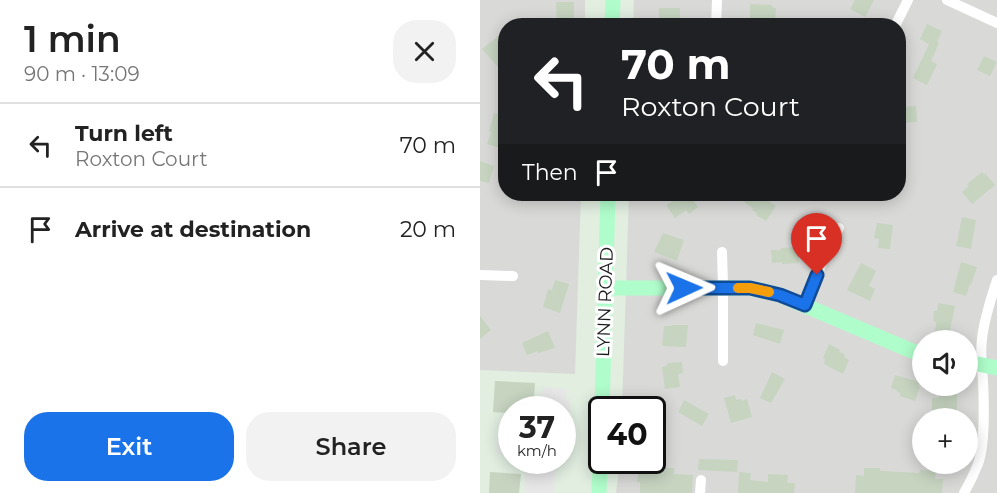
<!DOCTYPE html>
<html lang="en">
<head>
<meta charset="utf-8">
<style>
  :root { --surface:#fff; --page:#f2f2f2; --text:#222; --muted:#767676; --line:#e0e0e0; --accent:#1a73e8 }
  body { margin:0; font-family:Montserrat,sans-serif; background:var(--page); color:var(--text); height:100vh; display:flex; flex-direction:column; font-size:22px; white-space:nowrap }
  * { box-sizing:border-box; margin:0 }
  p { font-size:20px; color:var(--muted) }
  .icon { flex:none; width:33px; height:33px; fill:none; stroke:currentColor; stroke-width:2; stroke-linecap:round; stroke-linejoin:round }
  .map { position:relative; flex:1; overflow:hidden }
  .drawer { display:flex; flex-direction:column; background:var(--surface); width:480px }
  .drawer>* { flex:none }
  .top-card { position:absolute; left:18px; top:18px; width:408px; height:183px; border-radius:24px; box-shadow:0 3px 15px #0003; background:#202124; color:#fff; overflow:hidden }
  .controls { position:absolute; left:432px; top:330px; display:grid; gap:12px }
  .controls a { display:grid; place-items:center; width:66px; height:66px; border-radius:50%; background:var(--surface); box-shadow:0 3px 15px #0003; font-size:30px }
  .speed { position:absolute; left:18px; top:396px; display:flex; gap:12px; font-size:30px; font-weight:700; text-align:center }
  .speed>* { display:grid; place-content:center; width:78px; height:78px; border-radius:50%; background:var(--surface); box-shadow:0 3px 15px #0003; line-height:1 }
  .speed small { font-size:15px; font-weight:400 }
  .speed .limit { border:3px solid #111; border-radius:9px; background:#fff; color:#111 }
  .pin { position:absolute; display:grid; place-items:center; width:51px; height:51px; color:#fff; margin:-62px -26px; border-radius:50% 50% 50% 0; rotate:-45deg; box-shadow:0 0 6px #0007 }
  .pin .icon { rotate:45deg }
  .me { position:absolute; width:66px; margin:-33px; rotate:89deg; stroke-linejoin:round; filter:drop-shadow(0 0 4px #0008) }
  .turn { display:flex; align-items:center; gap:21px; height:126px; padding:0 24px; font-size:27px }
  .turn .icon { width:78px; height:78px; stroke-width:2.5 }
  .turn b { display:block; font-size:42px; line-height:51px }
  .then { display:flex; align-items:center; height:57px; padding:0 24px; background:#0003; gap:12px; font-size:22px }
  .round { display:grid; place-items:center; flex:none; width:63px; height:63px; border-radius:24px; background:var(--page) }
  .headline { display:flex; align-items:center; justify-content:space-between; height:102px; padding:0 24px }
  h1 { font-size:36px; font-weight:600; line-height:45px }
  .primary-button { display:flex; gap:12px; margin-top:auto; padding:12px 24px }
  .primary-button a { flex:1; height:69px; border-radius:24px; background:var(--accent); color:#fff; font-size:24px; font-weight:600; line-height:69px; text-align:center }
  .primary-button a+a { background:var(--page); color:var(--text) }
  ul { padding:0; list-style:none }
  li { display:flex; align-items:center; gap:18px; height:84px; padding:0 24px; border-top:2px solid var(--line) }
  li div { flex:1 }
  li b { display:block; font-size:22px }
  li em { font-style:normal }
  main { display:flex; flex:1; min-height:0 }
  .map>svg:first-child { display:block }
  .residential { fill:#d9dad8; fill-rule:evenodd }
  .parking { fill:#e7e7e7 }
  .building { fill:#c6d4c0 }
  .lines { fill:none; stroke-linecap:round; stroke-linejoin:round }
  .street { stroke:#fff; stroke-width:10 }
  .secondary { stroke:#affdca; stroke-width:15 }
  .route-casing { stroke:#114b97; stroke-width:15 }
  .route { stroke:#1a73e8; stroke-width:10 }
  .slow { stroke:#f59e0b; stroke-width:10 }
  .labels { text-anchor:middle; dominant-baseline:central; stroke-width:6; stroke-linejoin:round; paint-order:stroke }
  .street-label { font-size:18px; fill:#1b1b1b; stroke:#fff }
</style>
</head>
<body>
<main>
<section class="drawer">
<div class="headline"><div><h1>1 min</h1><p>90 m · 13:09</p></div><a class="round"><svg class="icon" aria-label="close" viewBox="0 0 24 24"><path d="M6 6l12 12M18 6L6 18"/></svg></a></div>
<ul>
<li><svg class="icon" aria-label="left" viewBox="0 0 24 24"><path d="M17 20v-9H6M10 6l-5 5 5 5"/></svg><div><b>Turn left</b><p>Roxton Court</p></div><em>70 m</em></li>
<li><svg class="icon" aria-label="arrive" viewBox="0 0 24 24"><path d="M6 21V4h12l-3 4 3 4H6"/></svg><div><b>Arrive at destination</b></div><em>20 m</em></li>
</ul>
<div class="primary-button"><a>Exit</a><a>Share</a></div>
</section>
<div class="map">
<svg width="517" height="493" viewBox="0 0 517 493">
  <rect width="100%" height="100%" fill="#e1eee0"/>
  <path class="residential" d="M0,0H105V25L26,26V194H101L95,374L0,370Z
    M154,0H517V493H136L140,461L172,460V410L142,409L149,194H418V26L153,25ZM442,340H488V386H442ZM442,418H488V464H442Z"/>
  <path class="parking" d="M63,387L87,389L86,397V399L89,400L90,409L88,418L83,417L82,410L60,409Z
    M19,426L31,428V455L17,454Z
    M47,461H76L74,493H45Z"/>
  <path class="building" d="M375,0H394L385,17L370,9Z
    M76,2H94V26H77Z
    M270,4L292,5V7L296,8L295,26H272V18H270Z
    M179,8H200V22H196V26H179Z
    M447,24L462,31L457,42L459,43L451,61L457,64L447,85L433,78L449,44L440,39Z
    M22,33L26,39V76L2,49Z
    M504,56L517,62L510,76L497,70Z
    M436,106L437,122L418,123V107Z
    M14,113L26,116V132L20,148L7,144L11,132L9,131Z
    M0,161L14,166L9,183L0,181Z
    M502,172L504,175L505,173L515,185L492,204L482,192L489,186L487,184Z
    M205,194L207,197L210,195L218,207L209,214L206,210L195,218L186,205Z
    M270,194H278L296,206L286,221L276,215L277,213L272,210L273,208L264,202Z
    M482,217L496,220L491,249L476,246Z
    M397,223L413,225L410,249L398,248L399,239L394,238Z
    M183,233L204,240L197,261L174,252Z
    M318,247L319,263L302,264V262L292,263L291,250H301V248Z
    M481,262L497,267L491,285L490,284L486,296L473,292Z
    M381,263L396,271L389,286L395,289L390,301L367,290Z
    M75,280L89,284L80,313L63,307L68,289L72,290Z
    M458,303L475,306L469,335L455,333L456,322L453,321L454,311H457Z
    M0,316L11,330L0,339Z
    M276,323L304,330L300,344L273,335Z
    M192,325H208L206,347L182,346L184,326H192Z
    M68,331L75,348L58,353V351L47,355L42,343Z
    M349,344L360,350L359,352L365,354L364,357L369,360L363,374L344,364L345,359L343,358Z
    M202,362L203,373L198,374L200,387L185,389L182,367L187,366V363Z
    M292,372L305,379L291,403L280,398Z
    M415,375L439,382L438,386L440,387L435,401L420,396V393L416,391L417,390L411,388Z
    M15,381L55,383L53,410H32V413L13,412Z
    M465,392L477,393V410H474L473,413L452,412V398H458L459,396H465Z
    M255,395L256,400L261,399L262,401L267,399L272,417L251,423L244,398Z
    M204,400L229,414L222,426L198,412Z
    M219,459L258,460L257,472L218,470Z
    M167,460L186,461V468H194V474L213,475L212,493H160V482H157L159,466L167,467Z
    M384,468H400V471L422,472L439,473L440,470L456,471L455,479H463L462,493H375L376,475L384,476Z
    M10,472L41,474L39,493H9Z
    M259,472L271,473L270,480L288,482V474L308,475L307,483H315L314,493H258Z"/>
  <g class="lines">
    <path class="street" d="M467,0L517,23
      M236,26L237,0
      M415,26L428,0
      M242,252L243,287V361
      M0,275L33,276
      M325,305L350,244L359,228
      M220,493L221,480
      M484,493C489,484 494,474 498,464C505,445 504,401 503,381C502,367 500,353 502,339C504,319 511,299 517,280"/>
    <path class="secondary" d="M132,26L133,0
      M125,288H270L300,295L432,351L442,354
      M488,362L517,368
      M122,410L128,194
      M119,493L122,414"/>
  </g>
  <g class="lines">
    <g class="route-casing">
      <path id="route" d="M204,288H270L300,295L325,305L337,275"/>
    </g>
    <use href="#route" class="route"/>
    <path class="slow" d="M258,288H270L289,292"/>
  </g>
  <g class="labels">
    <g class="street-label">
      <text transform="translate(125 302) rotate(-88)">LYNN ROAD</text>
    </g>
  </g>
</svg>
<div class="controls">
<a><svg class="icon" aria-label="sound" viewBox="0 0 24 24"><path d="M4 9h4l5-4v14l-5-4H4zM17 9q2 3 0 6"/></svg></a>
<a>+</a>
</div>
<div class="speed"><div>37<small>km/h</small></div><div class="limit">40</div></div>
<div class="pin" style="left:337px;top:275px;background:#d93025"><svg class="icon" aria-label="arrive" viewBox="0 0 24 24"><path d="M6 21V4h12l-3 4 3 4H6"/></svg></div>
<svg class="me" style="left:204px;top:288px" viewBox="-20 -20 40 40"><path d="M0-17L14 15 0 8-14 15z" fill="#1a73e8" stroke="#fff" stroke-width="4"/></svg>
<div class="top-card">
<div class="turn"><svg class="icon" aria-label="left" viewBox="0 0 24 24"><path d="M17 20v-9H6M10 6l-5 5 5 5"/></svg><div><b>70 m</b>Roxton Court</div></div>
<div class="then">Then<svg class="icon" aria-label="arrive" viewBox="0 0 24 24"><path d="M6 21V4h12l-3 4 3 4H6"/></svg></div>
</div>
</div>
</main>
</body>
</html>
